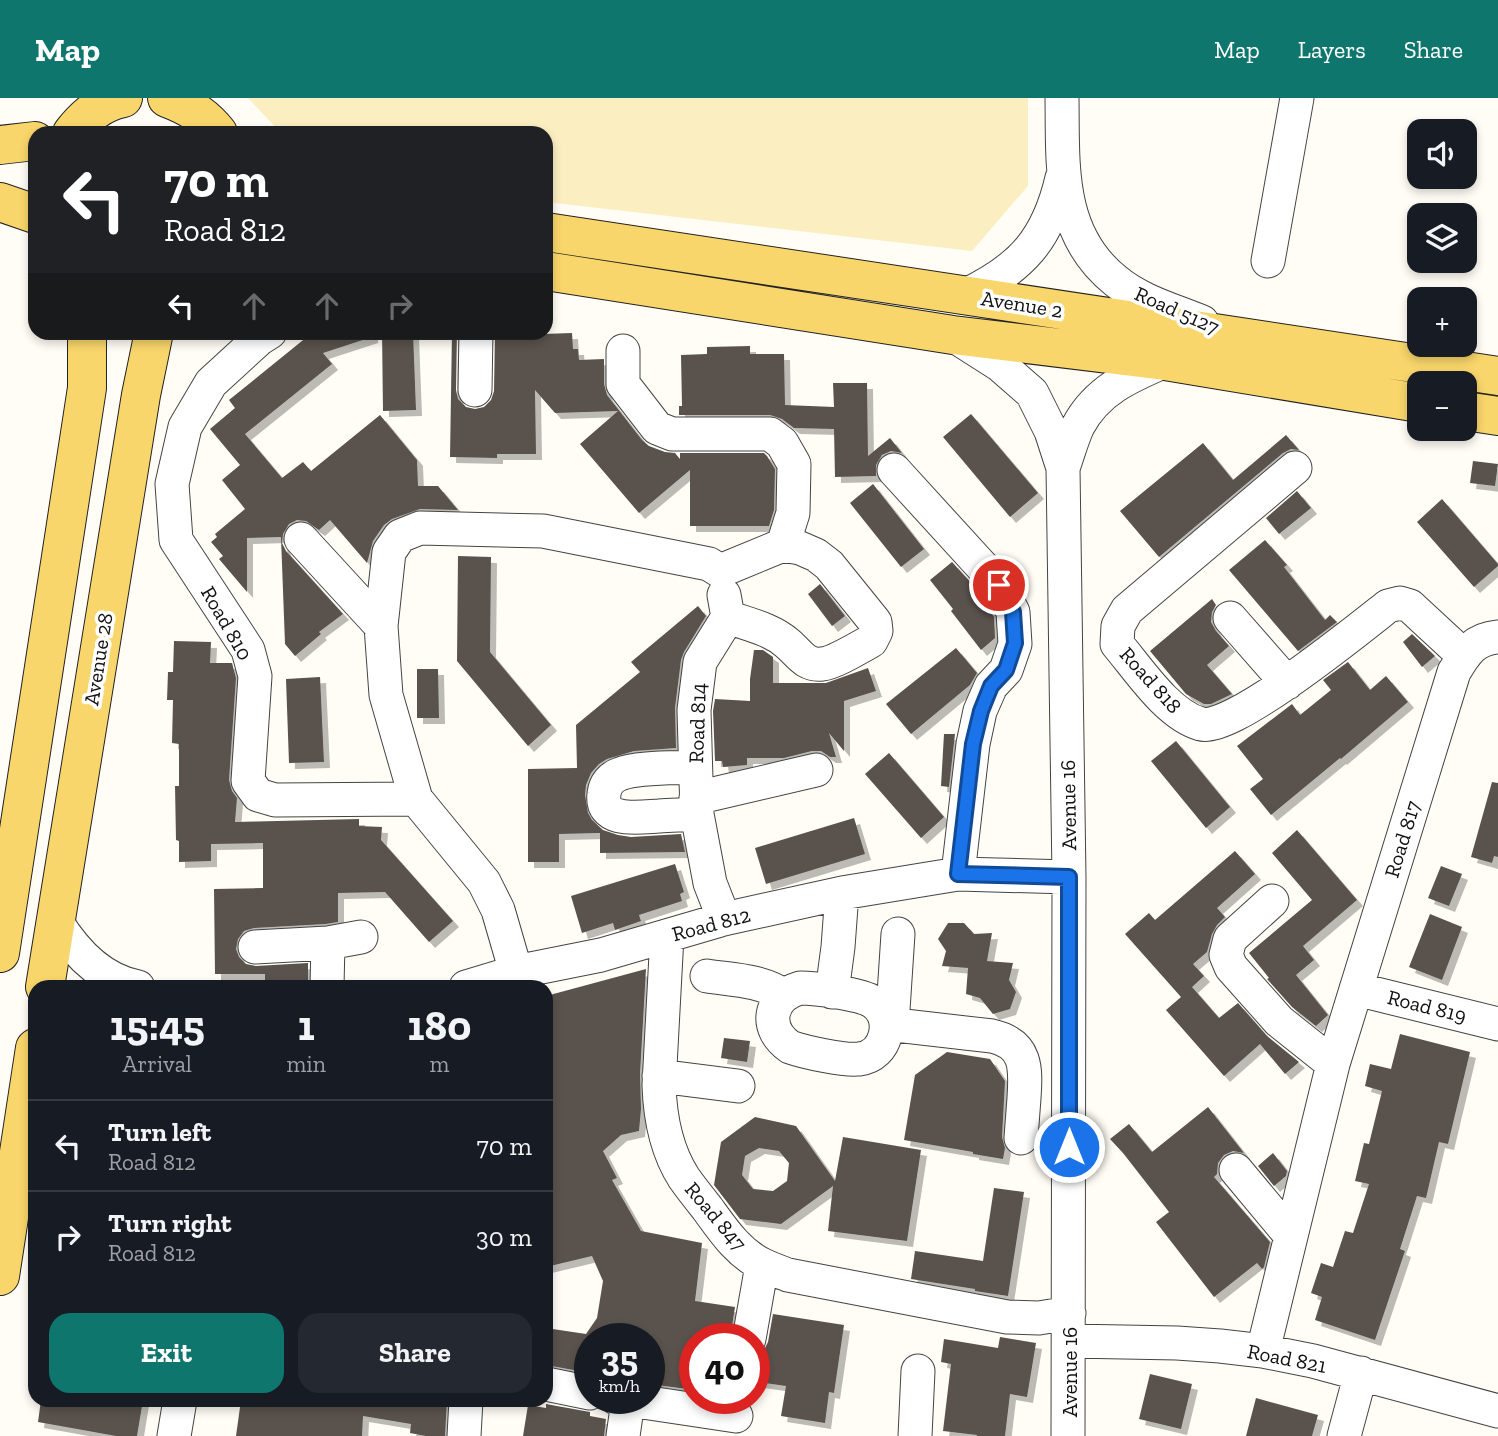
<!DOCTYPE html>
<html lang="en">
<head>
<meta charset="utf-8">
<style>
  :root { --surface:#171b24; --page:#242831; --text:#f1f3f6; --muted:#9ea1a6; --line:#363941; --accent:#0f766e }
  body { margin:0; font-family:"Zilla Slab",serif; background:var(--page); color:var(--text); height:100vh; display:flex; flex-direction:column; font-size:26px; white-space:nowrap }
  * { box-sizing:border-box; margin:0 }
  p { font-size:23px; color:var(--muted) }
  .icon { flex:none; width:38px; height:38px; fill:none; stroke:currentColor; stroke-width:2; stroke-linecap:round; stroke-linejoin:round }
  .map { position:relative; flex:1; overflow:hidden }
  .sheet { position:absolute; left:28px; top:882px; width:525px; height:427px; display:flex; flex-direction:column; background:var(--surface); border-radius:21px; box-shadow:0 4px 10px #0003 }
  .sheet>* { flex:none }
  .banner { position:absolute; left:28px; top:28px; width:525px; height:214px; border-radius:21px; box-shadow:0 4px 10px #0003; background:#202124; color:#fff; overflow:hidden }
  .controls { position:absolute; left:1407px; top:21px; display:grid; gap:14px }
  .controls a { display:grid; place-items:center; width:70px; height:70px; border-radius:14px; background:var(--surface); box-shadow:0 4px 10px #0003; font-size:35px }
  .speed { position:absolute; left:574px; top:1225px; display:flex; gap:14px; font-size:35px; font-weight:700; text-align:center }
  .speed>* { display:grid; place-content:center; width:91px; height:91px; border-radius:50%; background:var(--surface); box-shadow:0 4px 10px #0003; line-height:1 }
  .speed small { font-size:18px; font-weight:400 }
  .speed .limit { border:10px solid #d22; background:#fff; color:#111 }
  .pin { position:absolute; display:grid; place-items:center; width:60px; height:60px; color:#fff; margin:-30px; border:4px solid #fff; border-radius:50%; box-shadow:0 2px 7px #0007 }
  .me { position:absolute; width:77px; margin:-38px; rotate:0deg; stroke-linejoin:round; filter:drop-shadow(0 0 5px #0008) }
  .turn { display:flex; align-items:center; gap:24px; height:147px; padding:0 21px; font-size:32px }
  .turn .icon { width:91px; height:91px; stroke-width:2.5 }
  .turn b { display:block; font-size:49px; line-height:60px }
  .lanes { display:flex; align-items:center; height:66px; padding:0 21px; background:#0003; justify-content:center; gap:35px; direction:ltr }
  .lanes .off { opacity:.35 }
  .eta { display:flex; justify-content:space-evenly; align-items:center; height:119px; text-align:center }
  .eta b { font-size:42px; font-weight:800; line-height:49px }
  .cta { display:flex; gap:14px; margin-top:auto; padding:14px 21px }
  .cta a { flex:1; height:80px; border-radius:21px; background:var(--accent); color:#fff; font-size:28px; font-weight:800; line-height:80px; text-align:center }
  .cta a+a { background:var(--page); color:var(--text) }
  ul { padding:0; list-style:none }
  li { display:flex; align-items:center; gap:21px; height:91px; padding:0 21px; border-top:2px solid var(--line) }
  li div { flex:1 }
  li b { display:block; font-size:26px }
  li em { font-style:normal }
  header { display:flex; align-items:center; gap:42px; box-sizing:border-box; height:98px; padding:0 35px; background:var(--accent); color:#fff }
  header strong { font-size:33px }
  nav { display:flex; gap:38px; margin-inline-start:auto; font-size:24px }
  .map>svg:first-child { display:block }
  .sand { fill:#fbeec1 }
  .building { fill:#5a524d; fill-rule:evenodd; filter:url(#shadow) }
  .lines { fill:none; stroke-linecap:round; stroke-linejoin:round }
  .minor-casing { stroke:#444; stroke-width:35 }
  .major-casing { stroke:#222; stroke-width:40 }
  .minor { stroke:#fff; stroke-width:33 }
  .major { stroke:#f9d66b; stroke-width:38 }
  .route-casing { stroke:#114b97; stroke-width:18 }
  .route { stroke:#1a73e8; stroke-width:12 }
  .labels { text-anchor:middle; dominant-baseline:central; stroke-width:7; stroke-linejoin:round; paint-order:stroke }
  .street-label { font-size:21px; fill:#111; stroke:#fff }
</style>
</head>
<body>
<header>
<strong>Map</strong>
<nav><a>Map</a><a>Layers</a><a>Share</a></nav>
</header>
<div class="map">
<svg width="1498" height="1338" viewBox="0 0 1498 1338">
  <defs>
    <filter id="shadow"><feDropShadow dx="6" dy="6" stdDeviation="0" flood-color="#0004"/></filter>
  </defs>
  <rect width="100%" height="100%" fill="#fffdf5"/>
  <path class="sand" d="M248,0H1028V88L972,153L546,104V35H281Z"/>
  <path class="building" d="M313,234H372V239L323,255L332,266L245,336L282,380L303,364L311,373L380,317L417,362L418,388H438L458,412L420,411L392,421L384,427L373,443L367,465L330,422L319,432L306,423L297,422L289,426L283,436L282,445L286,453L343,516L319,534L321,536L295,558L285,546L281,439L247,440V494L219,461L223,458L211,444L217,439L215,436L245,411L222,382L240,367L210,331L235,310L229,302Z
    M382,234H413L416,312L383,313Z
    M452,234H457L456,292L458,301L466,309L475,311L484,309L491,302L494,293L495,234H513V237L572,235L573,251H578L579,262L604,261V286L607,297L642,342L649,348L665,354L675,355L680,361V355H764L767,358L775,371L774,412L769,428H690V372L639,415L580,346L618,313L555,315L535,292L536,356H497V360L450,359Z
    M750,248V256H784L785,307L834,309L833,285H867L868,358L890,340L902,355L891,353L882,357L876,367V378L835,379L834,331L794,330L782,321L770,317H679V308H682L681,257L707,256V249Z
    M971,316L1038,395L1010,419L943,339Z
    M1286,337L1299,352L1291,351L1283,355L1159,459L1120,413L1203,345L1233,382Z
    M1473,363L1498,366L1495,388L1470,385Z
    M873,386L924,451L901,469L850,405Z
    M1297,393L1311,410L1279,436L1266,420Z
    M1442,401L1498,466V468L1474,489L1417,424Z
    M1265,442L1287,467L1284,469L1325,522L1330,517L1337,524L1298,553L1229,472Z
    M458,458L491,459L490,554L551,627L528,648L457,563Z
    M952,464L983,498L994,519L995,540L981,552L951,513L953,511L930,482Z
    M820,486L845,518L832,528L808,496Z
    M1212,501L1216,507L1212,514L1211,524L1216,533L1229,548L1207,567L1232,596L1211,606H1204L1186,596L1150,553Z
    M698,508L706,518L684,554L681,562L675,610L676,650L634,653L607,661L599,666L591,675L586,687L585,697L588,715L592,722L603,732L618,737L631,739L681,736L685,754L600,755V735L559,736V764H528V671L577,670L576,627L640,574L631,564Z
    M1412,536L1435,558L1422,569L1403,544Z
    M174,543L211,544L210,565H232L236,580L229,682L232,693L237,700L235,724L359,721V728L382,729L381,742L453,823L429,844L385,794L338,795V824L326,826L254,830L244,833L238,841L236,851L239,859L246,866L256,868L308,865V883H265V876H215L214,791L263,790V745L211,746V763L179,764V743L176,742L175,688H179V646L172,645L173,602H167L168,574H173Z
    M956,550L977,575L970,587L911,636L886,606Z
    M754,552H763L773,559V585H826L868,570L876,593L844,603V653L829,635L836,659H830L821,653H812L784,660H747V667L723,669L722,663H715L713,613L715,601L750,603V581Z
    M1348,564L1370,592L1386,578L1408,604L1341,661L1340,660L1271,717L1250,691L1263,681L1237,648L1292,606L1300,617L1331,592L1323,582Z
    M417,571H438L439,620H417Z
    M320,579L324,664L289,665L286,581Z
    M944,636H955L949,689L941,688Z
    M1176,643L1230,709L1206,730L1151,663Z
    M889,655L944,719L921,740L865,676Z
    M1492,684L1498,685V759L1494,758L1492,765L1471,759Z
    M854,720L865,756L766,786L755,750Z
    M1297,732L1357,802L1303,848L1314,862L1296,877L1328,917L1316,928L1292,909L1267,881L1269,880L1249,855L1312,802L1272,755Z
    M1235,753L1255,776L1217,810L1225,819L1217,827L1212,836L1207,854L1193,866L1204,878L1191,890L1192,889L1219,920L1238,905L1267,938L1299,964L1285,976L1260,946L1224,978L1166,912L1181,899L1125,836L1149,815L1155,822Z
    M675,766L684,794L680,796L682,803L639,817L641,823L615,832L613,825L582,835L571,798Z
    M1441,768L1462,776L1449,808L1428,800Z
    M1430,816L1462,829L1442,882L1409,869Z
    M948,825H964L974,836L992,835L987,863L1013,865L1009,882L1016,894L1010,911L993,916L980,900L966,896L968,870L942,868L946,853L938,841Z
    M646,871L640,976L641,1011L639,1033L621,1037L603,1053L617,1080L612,1082L641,1133L702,1145L695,1203L735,1209L730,1241H695V1292L649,1286V1241H590V1275L546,1267V1230L586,1236L597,1220L603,1183L592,1158L546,1169V898Z
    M1400,936L1470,954L1448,1046L1439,1044L1426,1100L1417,1098L1400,1151L1405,1153L1375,1242L1315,1222L1322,1199L1311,1195L1321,1165L1333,1169L1345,1133L1353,1135L1369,1086L1355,1083L1364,1045L1369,1046L1382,993L1365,988L1370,966L1391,971Z
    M724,940L750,943L747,964L721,960Z
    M947,954L990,961L1005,983L1002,1039L1005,1050L1003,1061L973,1056V1054L904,1042L915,977Z
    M1208,1009L1244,1055L1233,1053L1224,1057L1218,1065L1217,1076L1214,1079L1270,1144L1264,1169L1262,1171L1257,1165L1214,1199L1156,1124L1169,1114L1123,1055L1110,1041L1129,1026L1152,1054Z
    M755,1019L796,1028L835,1083L843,1039L921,1052L907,1143L828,1133L833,1088L781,1126L740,1121L714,1087L721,1044ZM759,1050L779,1053L789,1065L787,1083L773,1093L753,1091L742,1077L745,1058Z
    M1273,1055L1287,1073L1286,1078L1274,1088L1258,1068Z
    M994,1090L1024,1094L1008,1198L975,1193V1191L911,1181L915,1153L983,1163Z
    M773,1216L844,1227L834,1295L829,1294L825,1325L781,1318L786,1288L758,1284L763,1254L768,1244Z
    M1000,1239L1036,1245L1027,1299L1010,1296L1005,1338H977V1337L943,1333L951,1266L941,1264L944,1241L998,1250Z
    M1150,1276L1192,1286L1181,1331L1139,1321Z
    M1256,1300L1318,1317L1312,1338H1246Z
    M41,1302H143L137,1338H116L38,1324Z
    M241,1302H447L445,1338H426L410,1335L411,1326L363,1318L362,1338H236Z
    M546,1306L590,1314V1318L606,1321L604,1338H523L528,1307L546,1310Z"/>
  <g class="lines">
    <g class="minor-casing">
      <path id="minor" d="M1062,0C1063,67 1057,136 1116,183C1140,203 1173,212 1202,224
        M1268,163L1297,0
        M966,197C1022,170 1048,141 1062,80
        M270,234L259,241L211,285L185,329L172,386L176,442L248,552L255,578L248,683L258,697L275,702L416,701
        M953,237L1000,267L1032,295L1051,333L1063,370L1069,779L1068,1338
        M623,253V286L657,330L672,336H770L782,345L794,366L793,415L783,447
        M475,292L476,234
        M1063,370C1068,356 1072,341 1078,328C1097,292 1130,278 1165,263
        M1295,370L1127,512L1118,528L1117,546C1139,572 1168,617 1201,626C1231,635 1360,530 1388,508L1400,505L1410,508L1464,558
        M894,372L999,487L1013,514L1015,546L1006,572L991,588L980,613L973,646L958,776
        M301,441L381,528
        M720,473L783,447L800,450L816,457L829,467L875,524L876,533L871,543C860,549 834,565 822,566C805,568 799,555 787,545C771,531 747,526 728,519
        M724,497L728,519L700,564L694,612L697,716L710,785L724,821
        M1230,520L1287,585
        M695,669C676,670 636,669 620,676C611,679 605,686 604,696C600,726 640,719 659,718C672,717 684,717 697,716
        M696,700L816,672
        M1272,803L1230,841L1226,857L1231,869L1279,923L1333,966
        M56,823C75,854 101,882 138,889
        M667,838L659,987C660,1020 666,1052 684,1080C691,1090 699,1100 707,1110C723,1132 738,1155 763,1167C771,1171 780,1174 788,1177L1007,1219L1039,1220L1069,1215
        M255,849L328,845L361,839
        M516,874L498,812L484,784L416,701L386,597L381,528L389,454L400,438L420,430L543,433L709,466L720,473
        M707,878C734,882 760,882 783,897
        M327,889L328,845
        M466,889L516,874L601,857L724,821L842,795L958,776L1069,779
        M800,890C815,890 861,896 873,904C896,920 887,958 859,961C845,963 804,954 790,949C763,930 769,899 800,890Z
        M1356,891L1498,926
        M832,894L838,849L842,795
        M887,926L992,938C1027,946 1026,970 1024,1000C1023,1013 1022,1026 1021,1040
        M892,927L898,836
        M659,978L738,988
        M1236,1072L1291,1138
        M749,1241L762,1167
        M1070,1243L1177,1245L1220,1248L1263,1253L1313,1263L1498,1313
        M1263,1253L1333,966L1454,574C1466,554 1474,541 1498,539
        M546,1286L590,1295
        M616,1300L736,1318
        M174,1338L180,1302
        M464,1338L466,1302
        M623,1338L628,1303
        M915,1338L918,1273
        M1344,1338L1361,1275"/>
    </g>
    <g class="major-casing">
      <path id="major" d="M167,0C188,8 204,17 218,35
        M72,35C85,18 102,4 123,0
        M0,47L35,43
        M0,104L35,116
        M546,134L1498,278
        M546,173L953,237L1165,263L1419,305
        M1465,313L1498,318
        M0,855L87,290V234
        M45,889L141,297L154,234
        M0,1178L35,950"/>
    </g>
    <use href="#minor" class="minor"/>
    <use href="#major" class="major"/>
  </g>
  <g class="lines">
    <g class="route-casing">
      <path id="route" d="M999,487L1013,514L1015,545L1006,572L991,588L981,613L973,646L958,776L1069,779V1049"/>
    </g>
    <use href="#route" class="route"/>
  </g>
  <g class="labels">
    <g class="street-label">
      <text transform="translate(1022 206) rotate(9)">Avenue 2</text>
      <text transform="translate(1177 212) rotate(24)">Road 5127</text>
      <text transform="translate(227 525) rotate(60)">Road 810</text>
      <text transform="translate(98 561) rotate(-81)">Avenue 28</text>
      <text transform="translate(1151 582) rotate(48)">Road 818</text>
      <text transform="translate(697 625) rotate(-88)">Road 814</text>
      <text transform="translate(1068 707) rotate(-91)">Avenue 16</text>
      <text transform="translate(1402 741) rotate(-73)">Road 817</text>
      <text transform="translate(711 826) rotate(-15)">Road 812</text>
      <text transform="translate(1427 908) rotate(14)">Road 819</text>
      <text transform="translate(716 1118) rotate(50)">Road 847</text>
      <text transform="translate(1287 1260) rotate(11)">Road 821</text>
      <text transform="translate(1069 1274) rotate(-90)">Avenue 16</text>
    </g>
  </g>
</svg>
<div class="controls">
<a><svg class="icon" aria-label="sound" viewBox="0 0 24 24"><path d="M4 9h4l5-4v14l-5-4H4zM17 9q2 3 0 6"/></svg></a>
<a><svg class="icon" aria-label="layers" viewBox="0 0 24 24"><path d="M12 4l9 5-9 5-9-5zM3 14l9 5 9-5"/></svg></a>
<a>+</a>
<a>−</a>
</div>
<div class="speed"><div>35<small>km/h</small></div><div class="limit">40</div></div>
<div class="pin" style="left:999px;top:487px;background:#d93025"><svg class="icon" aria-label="arrive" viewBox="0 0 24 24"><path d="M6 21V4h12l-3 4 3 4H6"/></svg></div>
<svg class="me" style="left:1069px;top:1049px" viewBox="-20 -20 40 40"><circle r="17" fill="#1a73e8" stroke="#fff" stroke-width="3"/><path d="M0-11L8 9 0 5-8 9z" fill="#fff"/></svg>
<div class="banner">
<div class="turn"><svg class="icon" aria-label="left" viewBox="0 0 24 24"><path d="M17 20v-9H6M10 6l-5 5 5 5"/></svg><div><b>70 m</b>Road 812</div></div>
<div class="lanes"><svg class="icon" aria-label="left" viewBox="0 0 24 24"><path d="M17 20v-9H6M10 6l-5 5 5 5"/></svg><svg class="icon off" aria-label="ahead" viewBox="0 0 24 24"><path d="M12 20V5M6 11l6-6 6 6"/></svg><svg class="icon off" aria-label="ahead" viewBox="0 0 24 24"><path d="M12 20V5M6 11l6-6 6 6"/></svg><svg class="icon off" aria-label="right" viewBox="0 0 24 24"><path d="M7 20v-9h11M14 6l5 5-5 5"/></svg></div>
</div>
<section class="sheet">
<div class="eta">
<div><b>15:45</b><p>Arrival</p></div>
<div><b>1</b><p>min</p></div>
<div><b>180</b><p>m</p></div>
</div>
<ul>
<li><svg class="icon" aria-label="left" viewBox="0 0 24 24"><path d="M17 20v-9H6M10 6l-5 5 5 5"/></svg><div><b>Turn left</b><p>Road 812</p></div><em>70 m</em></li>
<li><svg class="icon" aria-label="right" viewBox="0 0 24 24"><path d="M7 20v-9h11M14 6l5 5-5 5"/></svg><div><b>Turn right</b><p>Road 812</p></div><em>30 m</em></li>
</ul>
<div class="cta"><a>Exit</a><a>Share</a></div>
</section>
</div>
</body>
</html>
